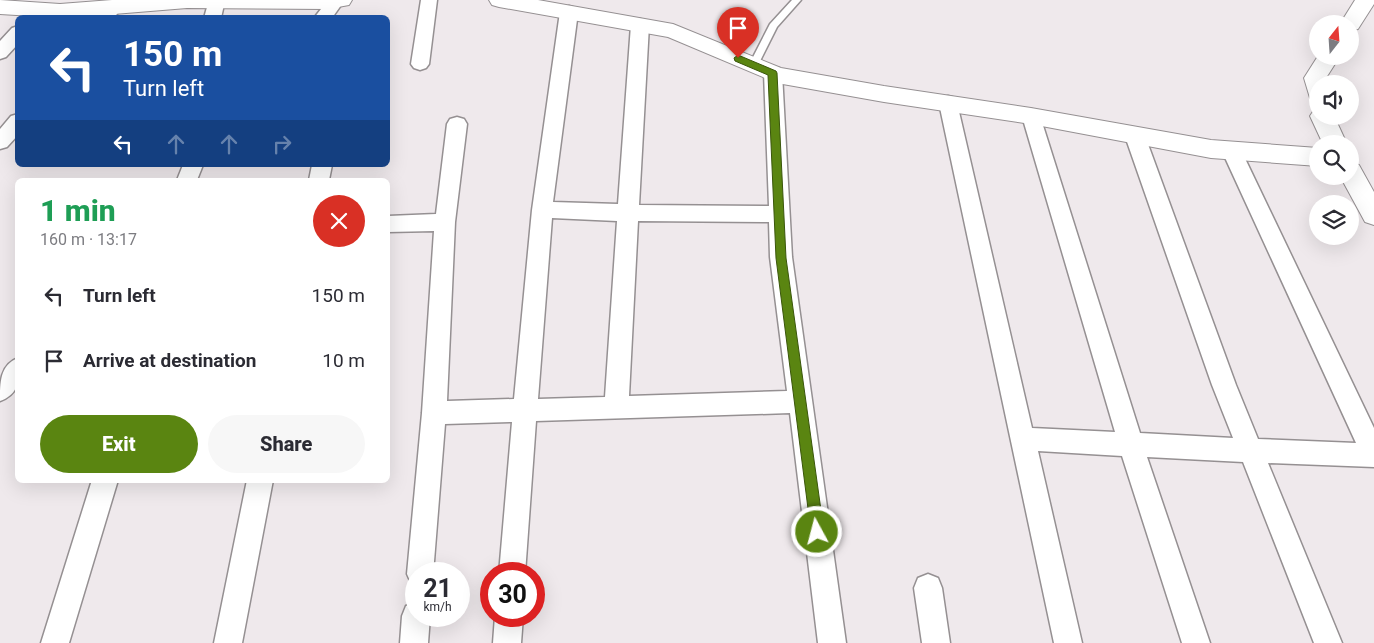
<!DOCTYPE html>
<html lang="en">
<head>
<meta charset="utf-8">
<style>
  :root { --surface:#fff; --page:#f7f7f7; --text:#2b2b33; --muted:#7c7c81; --accent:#5a8511 }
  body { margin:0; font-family:Roboto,sans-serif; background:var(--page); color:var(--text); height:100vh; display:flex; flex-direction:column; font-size:19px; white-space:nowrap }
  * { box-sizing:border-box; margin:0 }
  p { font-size:16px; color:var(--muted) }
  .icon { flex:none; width:28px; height:28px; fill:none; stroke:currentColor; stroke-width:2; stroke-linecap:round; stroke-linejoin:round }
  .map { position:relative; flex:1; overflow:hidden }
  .panel { position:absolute; left:15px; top:178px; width:375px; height:305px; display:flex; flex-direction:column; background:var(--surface); border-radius:8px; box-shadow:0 5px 20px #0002 }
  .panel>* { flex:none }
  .guide { position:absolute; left:15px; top:15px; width:375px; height:152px; border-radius:8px; box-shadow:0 5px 20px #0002; background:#1a4fa0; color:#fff; overflow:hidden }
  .needle { width:32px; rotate:17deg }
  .controls { position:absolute; left:1309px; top:15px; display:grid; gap:10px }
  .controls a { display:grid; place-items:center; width:50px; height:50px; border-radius:50%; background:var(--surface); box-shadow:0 5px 20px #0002; font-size:25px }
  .speed { position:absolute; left:405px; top:562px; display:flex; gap:10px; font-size:25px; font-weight:700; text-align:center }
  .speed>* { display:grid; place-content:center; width:65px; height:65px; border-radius:50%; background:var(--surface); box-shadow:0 5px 20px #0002; line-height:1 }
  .speed small { font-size:12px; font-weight:400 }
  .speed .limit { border:8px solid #d22; background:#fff; color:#111 }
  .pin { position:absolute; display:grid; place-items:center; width:42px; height:42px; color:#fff; margin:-51px -21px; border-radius:50% 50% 50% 0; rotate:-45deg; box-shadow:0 0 5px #0007 }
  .pin .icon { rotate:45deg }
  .me { position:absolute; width:55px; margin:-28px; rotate:353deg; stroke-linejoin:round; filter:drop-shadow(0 0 4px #0008) }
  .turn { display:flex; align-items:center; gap:18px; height:105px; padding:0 25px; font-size:22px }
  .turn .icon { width:65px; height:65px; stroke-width:2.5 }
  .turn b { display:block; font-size:35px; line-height:42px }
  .lanes { display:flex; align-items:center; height:48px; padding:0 25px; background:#0003; justify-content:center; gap:25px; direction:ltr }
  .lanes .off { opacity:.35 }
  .round { display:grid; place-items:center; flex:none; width:52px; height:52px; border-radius:26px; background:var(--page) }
  .head { display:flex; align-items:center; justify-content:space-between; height:85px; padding:0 25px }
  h1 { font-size:30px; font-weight:800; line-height:38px; color:#1e9e55 }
  .action { display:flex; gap:10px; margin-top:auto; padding:10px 25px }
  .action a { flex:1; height:58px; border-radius:30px; background:var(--accent); color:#fff; font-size:20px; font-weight:800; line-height:58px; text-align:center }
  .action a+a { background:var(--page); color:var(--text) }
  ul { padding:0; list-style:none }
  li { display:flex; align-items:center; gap:15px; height:65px; padding:0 25px }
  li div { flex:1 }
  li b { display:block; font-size:19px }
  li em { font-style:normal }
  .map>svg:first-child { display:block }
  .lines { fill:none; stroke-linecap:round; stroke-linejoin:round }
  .lane-casing { stroke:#959092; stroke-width:3 }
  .street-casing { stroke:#959092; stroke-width:3 }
  .secondary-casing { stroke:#959092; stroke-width:2 }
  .lane { fill:#fff; fill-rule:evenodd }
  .street { fill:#fff; fill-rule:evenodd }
  .secondary { fill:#fff; fill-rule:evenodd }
  .route { fill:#5a8511; stroke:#3a560b }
</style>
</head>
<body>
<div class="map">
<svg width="1374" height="643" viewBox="0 0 1374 643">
  <rect width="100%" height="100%" fill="#efe9ec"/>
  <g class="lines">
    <g class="lane-casing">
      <path id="lane" d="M792,0H801L777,27L757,67H751L749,65L770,24Z"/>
    </g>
    <g class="street-casing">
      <path id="street" d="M209,0H225L221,18H204Z
        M328,0L344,1L332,18H314Z
        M421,0H437L429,64L426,68L420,70L414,68L411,64Z
        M113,1L119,3L122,7L114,18H96L107,3Z
        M569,6L575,8L578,12L553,202L618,204L631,25L634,21L640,19L646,21L649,25L639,205L769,206L764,73L767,68L773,67L779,68L782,73L792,257L846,643H818L790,413L536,421L525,574H499L512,422L445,424L433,574H416V586L411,583L407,574L422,413L434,231L388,232V216L436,214L447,124L450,119L457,117L464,119L467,124L455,222L447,401L514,399L532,210L560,12L563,8ZM552,218L617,221L605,397L538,399ZM638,221L769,222L770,257L787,391L629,396Z
        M18,26V44L6,57L0,59V41L12,28Z
        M948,96L955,98L957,103L1032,428L1115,432L1022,116L1024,111L1031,109L1038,111L1040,116L1140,433L1233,438L1212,385L1125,136L1128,131L1135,129L1142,131L1145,136L1236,385L1258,439L1356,443L1222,151L1225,146L1232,144L1239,146L1374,428V467L1268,463L1342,643H1314L1243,462L1147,457L1210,643H1182L1122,456L1038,451L1082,643H1054L939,103L941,98Z
        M18,114V135L7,147L0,149V129L11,116Z
        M183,165H203L197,180H177Z
        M312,165H332L329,180H309Z
        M18,358C18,377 22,393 0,401C0,382 0,365 18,358Z
        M92,480H118L69,643H41Z
        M247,480H273L242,643H214Z
        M928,574L938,578L942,588L950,643H922L914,588L918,578Z
        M416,602V616H430L428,643H400L402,616L406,606Z
        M495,616H523L521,643H493Z"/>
    </g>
    <g class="secondary-casing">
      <path id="secondary" d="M0,0L60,4L112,0H352L349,5L327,9L187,8L65,18L0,14Z
        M489,0H538L673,24L781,68L884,86L1031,108L1211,140L1318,148V166L1211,158L1031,124L884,102L777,83L668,37L499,7L492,5Z
        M1355,0H1374V4L1358,29L1350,31V24H1340Z
        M1318,56H1340L1326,78L1327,84H1318V100L1310,98L1304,78Z
        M1318,109V116H1334L1347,144H1323L1310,116L1314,110Z
        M1350,163L1359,165L1374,192V225L1365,222L1340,176H1350Z"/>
    </g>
    <use href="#lane" class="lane"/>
    <use href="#street" class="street"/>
    <use href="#secondary" class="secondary"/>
  </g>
  <path class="route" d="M738,55L776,71L777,73L786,258L824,532L822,536L817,538L812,536L811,532L776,258L768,75L735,61L734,58Z"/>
</svg>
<div class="controls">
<a><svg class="needle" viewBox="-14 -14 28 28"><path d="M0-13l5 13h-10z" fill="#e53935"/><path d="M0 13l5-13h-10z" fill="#7c7c81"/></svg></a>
<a><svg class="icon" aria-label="sound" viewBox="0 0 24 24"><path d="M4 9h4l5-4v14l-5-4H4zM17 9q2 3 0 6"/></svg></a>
<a><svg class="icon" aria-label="search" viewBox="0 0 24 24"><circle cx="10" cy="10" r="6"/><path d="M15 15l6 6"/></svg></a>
<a><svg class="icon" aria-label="layers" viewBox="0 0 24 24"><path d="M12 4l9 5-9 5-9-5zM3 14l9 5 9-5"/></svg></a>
</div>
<div class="speed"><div>21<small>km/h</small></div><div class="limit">30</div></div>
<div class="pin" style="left:738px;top:58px;background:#d93025"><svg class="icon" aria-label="arrive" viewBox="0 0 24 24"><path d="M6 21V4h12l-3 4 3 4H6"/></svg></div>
<svg class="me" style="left:817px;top:532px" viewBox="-20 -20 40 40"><circle r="17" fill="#5a8511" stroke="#fff" stroke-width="3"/><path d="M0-11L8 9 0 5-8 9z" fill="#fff"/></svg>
<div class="guide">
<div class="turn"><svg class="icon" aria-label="left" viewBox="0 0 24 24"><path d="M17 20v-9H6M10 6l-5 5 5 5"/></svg><div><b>150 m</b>Turn left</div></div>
<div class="lanes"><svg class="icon" aria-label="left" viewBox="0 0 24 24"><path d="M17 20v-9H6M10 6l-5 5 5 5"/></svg><svg class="icon off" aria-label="ahead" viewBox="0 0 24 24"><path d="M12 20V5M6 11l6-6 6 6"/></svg><svg class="icon off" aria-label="ahead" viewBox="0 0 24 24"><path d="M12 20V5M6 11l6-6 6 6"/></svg><svg class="icon off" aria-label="right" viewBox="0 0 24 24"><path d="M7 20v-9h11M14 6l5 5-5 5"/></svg></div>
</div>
<section class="panel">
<div class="head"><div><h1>1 min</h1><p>160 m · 13:17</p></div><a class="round" style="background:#d93025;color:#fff"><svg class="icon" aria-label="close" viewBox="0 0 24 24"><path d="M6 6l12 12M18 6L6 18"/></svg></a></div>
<ul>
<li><svg class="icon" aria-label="left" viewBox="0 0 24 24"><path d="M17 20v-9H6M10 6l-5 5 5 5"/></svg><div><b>Turn left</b></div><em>150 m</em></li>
<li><svg class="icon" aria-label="arrive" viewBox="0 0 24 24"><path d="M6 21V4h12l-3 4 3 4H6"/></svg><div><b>Arrive at destination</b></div><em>10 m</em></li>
</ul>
<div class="action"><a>Exit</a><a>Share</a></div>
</section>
</div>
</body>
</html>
